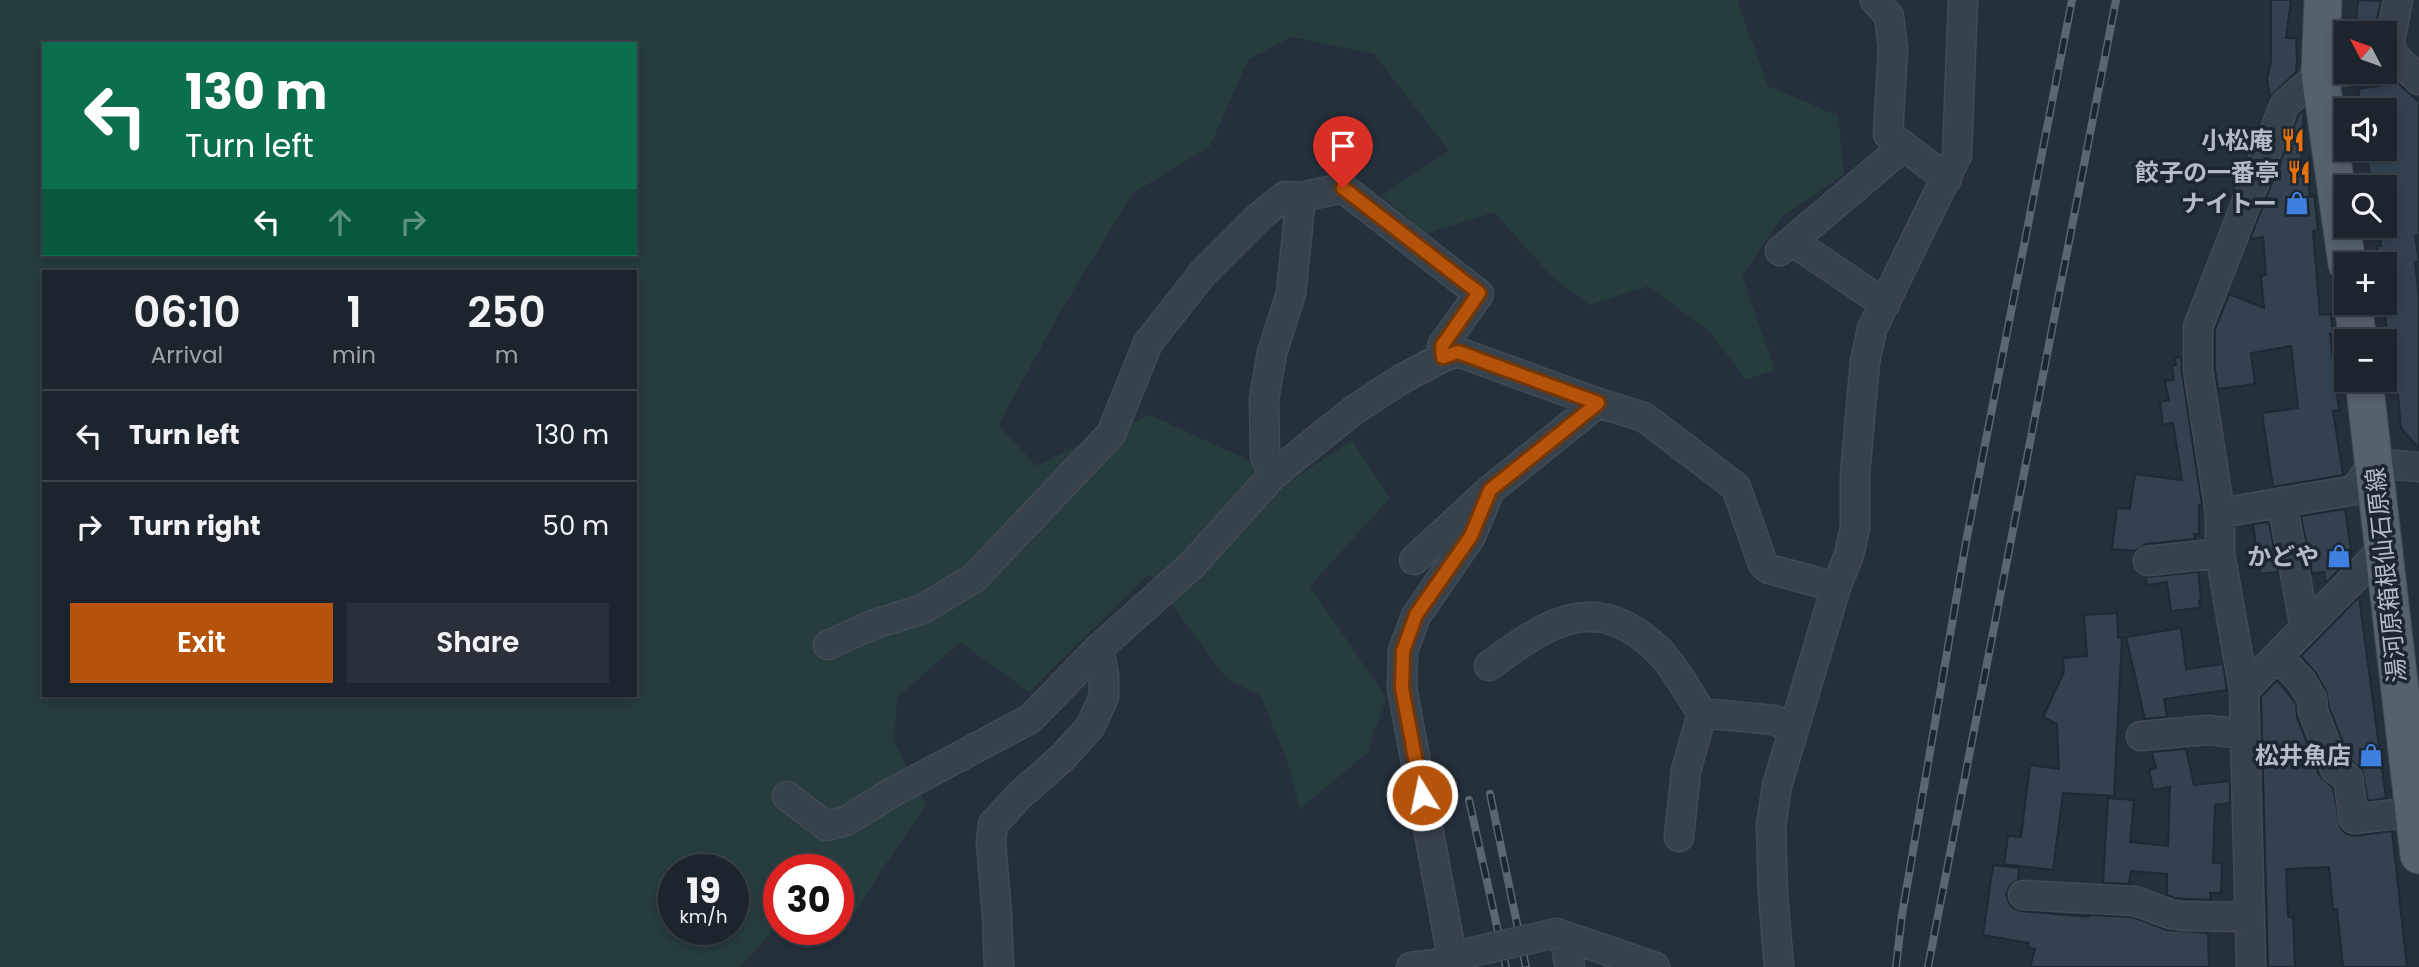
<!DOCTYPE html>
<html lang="en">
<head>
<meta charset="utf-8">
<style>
  :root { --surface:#1c242d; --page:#293039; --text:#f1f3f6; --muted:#a0a4aa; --line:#3a4149; --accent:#b45309 }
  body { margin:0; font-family:Poppins,"Noto Sans JP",sans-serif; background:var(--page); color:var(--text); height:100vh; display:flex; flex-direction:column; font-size:26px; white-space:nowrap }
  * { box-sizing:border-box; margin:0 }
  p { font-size:23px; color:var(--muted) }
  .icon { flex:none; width:38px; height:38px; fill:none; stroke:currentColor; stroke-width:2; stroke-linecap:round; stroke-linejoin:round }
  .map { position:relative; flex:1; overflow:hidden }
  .side { position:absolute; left:42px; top:270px; width:595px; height:427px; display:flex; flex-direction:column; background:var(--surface); border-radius:0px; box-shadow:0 4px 10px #0003,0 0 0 2px var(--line) }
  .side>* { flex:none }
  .top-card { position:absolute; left:42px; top:42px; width:595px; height:214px; border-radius:0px; box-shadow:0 4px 10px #0003,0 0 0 2px var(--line); background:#0b6e4f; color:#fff; overflow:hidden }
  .needle { width:46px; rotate:311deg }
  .tools { position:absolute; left:2334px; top:21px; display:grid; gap:14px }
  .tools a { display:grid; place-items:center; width:63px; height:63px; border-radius:0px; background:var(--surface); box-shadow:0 4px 10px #0003,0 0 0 2px var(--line); font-size:35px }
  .speed { position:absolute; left:658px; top:854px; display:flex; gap:14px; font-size:35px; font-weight:700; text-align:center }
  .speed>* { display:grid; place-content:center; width:91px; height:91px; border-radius:50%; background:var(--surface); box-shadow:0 4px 10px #0003,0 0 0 2px var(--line); line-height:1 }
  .speed small { font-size:18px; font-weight:400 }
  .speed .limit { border:10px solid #d22; background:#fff; color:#111 }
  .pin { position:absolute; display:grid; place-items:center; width:60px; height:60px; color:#fff; margin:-72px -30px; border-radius:50% 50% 50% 0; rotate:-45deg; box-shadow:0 0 7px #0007 }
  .pin .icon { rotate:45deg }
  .me { position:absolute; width:77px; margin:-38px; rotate:350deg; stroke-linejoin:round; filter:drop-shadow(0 0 5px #0008) }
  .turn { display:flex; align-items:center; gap:24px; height:147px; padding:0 28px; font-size:32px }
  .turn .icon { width:91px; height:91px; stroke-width:2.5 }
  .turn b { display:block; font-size:49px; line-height:60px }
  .lanes { display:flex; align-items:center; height:66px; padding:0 28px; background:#0003; justify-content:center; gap:35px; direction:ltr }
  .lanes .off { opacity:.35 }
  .eta { display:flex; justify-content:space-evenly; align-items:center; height:119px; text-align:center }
  .eta b { font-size:42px; font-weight:600; line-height:49px }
  .button { display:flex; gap:14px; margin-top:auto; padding:14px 28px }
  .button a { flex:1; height:80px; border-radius:0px; background:var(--accent); color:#fff; font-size:28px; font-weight:600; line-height:80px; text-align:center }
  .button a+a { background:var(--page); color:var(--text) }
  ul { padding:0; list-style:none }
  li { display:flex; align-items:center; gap:21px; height:91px; padding:0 28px; border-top:2px solid var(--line) }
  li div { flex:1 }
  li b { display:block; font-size:26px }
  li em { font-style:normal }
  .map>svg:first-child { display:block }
  .green { fill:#273c3d; fill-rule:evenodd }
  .building { fill:#344250; stroke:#1f2933; stroke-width:2 }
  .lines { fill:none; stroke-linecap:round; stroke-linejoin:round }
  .minor-casing { stroke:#414b55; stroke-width:31 }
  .major-casing { stroke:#414b55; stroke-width:39 }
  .minor { stroke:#38424c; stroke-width:28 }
  .major { stroke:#56616c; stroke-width:37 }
  .rail-casing { stroke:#5b6673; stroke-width:8 }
  .rail { stroke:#1d2731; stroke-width:5; stroke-dasharray:16; stroke-linecap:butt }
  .minor-bridge-casing { stroke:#414b55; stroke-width:31; stroke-linecap:butt }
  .minor-bridge { stroke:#38424c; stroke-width:28 }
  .route-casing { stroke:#753606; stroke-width:18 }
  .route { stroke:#b45309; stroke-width:12 }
  .labels { text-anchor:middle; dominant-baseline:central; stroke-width:7; stroke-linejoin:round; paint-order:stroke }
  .poi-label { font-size:24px; font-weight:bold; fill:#b4bdc7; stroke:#1d2731; text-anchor:end }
  .street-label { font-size:24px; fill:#b4bdc7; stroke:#1d2731 }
</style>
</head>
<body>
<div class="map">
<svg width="2419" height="967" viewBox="0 0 2419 967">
  <rect width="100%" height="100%" fill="#25303c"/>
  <path class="green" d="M0,0H1737L1768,86L1838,116L1844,174L1781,218L1742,276L1775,370L1746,380L1709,331L1648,286L1590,305L1552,277L1494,212L1426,234L1381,195L1449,151L1374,54L1291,37L1248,60L1210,146L1132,194L1062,309L998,425L1037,466L1072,448L1150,415L1244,458L1281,487L1352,440L1390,498L1310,586L1386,698L1367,753L1300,809L1286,758L1260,695L1226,678L1149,574L1029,692L960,642L897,698L894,740L926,806L880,872L844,932L834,929H838V870H779V924L740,967H0ZM44,44H635V254H44ZM44,271H635V695H44ZM674,870H733V929H674Z"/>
  <path class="building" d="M2271,0H2291L2286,38H2296L2297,59L2296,72L2270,97L2267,79L2271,62Z
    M2358,0L2381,1L2374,33H2355Z
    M2398,83L2419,102V235L2415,236L2419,262H2415L2419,297V448L2401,428L2395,362L2393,363L2388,338L2383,303H2385V264H2380L2377,246H2381L2378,226H2385V187H2372L2366,149H2385V110H2361L2358,89Z
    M2304,110L2301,164H2306L2310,197L2314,196L2318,230L2313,231L2320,315L2331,314L2333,334H2330L2339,410L2333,411L2343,475L2273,487L2262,413L2298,408L2291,346L2251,353L2255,384L2218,389L2215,369V330L2229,294L2264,308L2261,276L2266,275L2263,237L2250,239L2299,114Z
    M2181,357L2182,373L2202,505H2199V534H2194L2195,539L2146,544L2135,551L2112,549L2117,508L2130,509L2135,474L2182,480L2173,423L2163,425L2160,402L2169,400L2165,381L2174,380L2172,366L2176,365L2175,358Z
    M2345,509L2352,557L2326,583L2324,572L2312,574L2301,516Z
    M2269,522L2278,572L2260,574L2253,524Z
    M2198,572L2201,600L2199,601L2200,608L2171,611L2167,582L2147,585L2146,577Z
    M2359,597L2386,798L2368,801L2362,770L2349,758L2329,707L2326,691L2316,673L2301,656Z
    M2117,613L2118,638H2122L2114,796L2063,793L2053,870L2004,864L2008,836L2021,837L2030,765L2059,769L2057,724L2043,717L2064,672L2063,658L2087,656L2084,615Z
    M2181,628L2186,669L2223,664L2227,690L2164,699L2167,717L2145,719L2126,637Z
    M2277,680L2296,704L2297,717L2319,775L2333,788L2341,829L2347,834L2355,836L2392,831L2407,967H2343L2337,909H2333L2329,867L2286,869L2288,917H2293L2295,967H2268L2261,697Z
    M2186,749L2194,785L2230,781V803L2215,805L2213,863H2222L2221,893H2210V900L2174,898L2167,895V874L2131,871L2129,884L2103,883L2108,798L2134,800L2130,842L2168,846L2170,787L2153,790L2149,770L2156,768L2152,752Z
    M1993,865L2019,868L2018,880L2010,885L2006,895L2009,903L2013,908L2021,911L2088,917V915L2132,917L2167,930L2208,933L2209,967H2030L2035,949L2028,948L2029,943L1983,935Z"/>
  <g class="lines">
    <g class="minor-casing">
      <path id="minor" d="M1875,0L1889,16L1893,48L1888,134L1947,179
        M2398,0L2390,40L2392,54L2419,80
        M1792,241L1885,304
        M1780,251L1904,146
        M1273,475L1265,455L1264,399L1272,353L1291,293L1301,197
        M2282,502L2305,628
        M2220,513L2355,490L2373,463L2419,467
        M1414,560L1490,490L1598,403
        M2148,561L2220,553
        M828,645L872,625L923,609L974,578L1111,434L1148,343L1203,273L1260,216L1285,196L1301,197L1343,188L1479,294L1442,346L1443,357
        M2278,656L2302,682L2312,699L2313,711L2335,769L2348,778L2354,819L2413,812
        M1489,666C1548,622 1597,589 1659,651C1676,668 1688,693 1702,713L1774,720L1794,729
        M2244,690L2382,550
        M2141,736L2208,730L2244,734
        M787,796L826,826L846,821L891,793L1030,719L1099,648L1192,565L1273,475L1354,410L1400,380L1443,357L1458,352L1598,403L1644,417L1736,487L1763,564L1769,569L1836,587
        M1679,837L1686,771L1702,713
        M2023,895L2135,901L2170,914L2183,916L2248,917
        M1556,933L1655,967
        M1564,936L1570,967
        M999,967L997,915L991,842L993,824L1020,795L1062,758L1090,727L1104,697V676L1099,648
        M1411,967L1437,964L1451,956L1468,953
        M1454,967L1402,688L1403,651L1416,616L1471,536L1490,490
        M1779,967L1773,895L1771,826L1777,786L1836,587L1849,555L1855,528V474L1865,362L1872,329L1957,155L1963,0
        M2251,967L2244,690L2220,553V513L2198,370V327L2285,104L2320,74L2347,71"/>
    </g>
    <g class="major-casing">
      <path id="major" d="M2323,0L2320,74L2347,264
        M2353,303L2358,341
        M2364,380L2419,855"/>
    </g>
    <use href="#minor" class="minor"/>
    <use href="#major" class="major"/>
    <g class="rail-casing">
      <path id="rail" d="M1490,794L1526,967
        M1469,800L1506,967
        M1896,967L1902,915L1966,542L2072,0
        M1928,967L2116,0"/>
    </g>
    <use href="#rail" class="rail"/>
    <g class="minor-bridge-casing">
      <path id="minor-bridge" d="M1468,953L1556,933"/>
    </g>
    <use href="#minor-bridge" class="minor-bridge"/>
  </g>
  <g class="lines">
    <g class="route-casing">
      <path id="route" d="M1343,188L1479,293L1442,346L1443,357L1458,352L1598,403L1490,490L1471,536L1416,615L1403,651L1402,688L1422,795"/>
    </g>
    <use href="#route" class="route"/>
  </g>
  <defs>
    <g id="restaurant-bare" transform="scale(1.89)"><path d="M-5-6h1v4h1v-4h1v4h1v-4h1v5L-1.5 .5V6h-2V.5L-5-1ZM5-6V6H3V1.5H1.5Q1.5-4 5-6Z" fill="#e8710a" stroke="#1d2731" stroke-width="2.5" paint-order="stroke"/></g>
    <g id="shop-bare" transform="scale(1.89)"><path d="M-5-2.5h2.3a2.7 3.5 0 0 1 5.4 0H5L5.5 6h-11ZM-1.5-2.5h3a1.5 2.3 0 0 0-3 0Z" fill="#3f7fe0" stroke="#1d2731" stroke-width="2.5" paint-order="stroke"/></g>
  </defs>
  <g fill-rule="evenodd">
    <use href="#restaurant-bare" x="2293" y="140"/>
    <use href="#restaurant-bare" x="2299" y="172"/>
    <use href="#shop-bare" x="2297" y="203"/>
    <use href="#shop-bare" x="2339" y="556"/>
    <use href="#shop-bare" x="2371" y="755"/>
  </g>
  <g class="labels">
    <g class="poi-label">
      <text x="2273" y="140">小松庵</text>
      <text x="2279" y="172">餃子の一番亭</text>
      <text x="2277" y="203">ナイトー</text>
      <text x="2319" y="556">かどや</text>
      <text x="2351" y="755">松井魚店</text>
    </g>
    <g class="street-label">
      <text transform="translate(2386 575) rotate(-96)">湯河原箱根仙石原線</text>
    </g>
  </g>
</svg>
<div class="tools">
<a><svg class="needle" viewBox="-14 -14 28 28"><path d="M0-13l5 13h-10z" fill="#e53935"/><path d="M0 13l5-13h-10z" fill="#a0a4aa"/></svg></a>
<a><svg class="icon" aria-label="sound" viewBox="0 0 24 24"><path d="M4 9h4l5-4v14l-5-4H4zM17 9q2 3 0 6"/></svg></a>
<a><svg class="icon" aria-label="search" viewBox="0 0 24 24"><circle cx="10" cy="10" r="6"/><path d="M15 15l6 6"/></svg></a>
<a>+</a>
<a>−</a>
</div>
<div class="speed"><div>19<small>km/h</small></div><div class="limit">30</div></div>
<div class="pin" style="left:1343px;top:188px;background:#d93025"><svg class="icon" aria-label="arrive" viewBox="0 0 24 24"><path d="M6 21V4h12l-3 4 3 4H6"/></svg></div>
<svg class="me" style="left:1422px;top:795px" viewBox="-20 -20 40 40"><circle r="17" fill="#b45309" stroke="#fff" stroke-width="3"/><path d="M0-11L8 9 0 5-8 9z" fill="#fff"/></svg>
<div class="top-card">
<div class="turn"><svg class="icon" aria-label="left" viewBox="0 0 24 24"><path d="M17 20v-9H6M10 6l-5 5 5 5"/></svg><div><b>130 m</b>Turn left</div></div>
<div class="lanes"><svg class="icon" aria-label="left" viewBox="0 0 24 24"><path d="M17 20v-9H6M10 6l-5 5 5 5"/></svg><svg class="icon off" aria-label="ahead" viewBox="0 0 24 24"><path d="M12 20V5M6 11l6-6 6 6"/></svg><svg class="icon off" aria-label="right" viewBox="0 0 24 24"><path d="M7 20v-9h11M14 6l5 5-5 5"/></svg></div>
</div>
<section class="side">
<div class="eta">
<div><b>06:10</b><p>Arrival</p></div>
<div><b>1</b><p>min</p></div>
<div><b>250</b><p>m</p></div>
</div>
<ul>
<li><svg class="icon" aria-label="left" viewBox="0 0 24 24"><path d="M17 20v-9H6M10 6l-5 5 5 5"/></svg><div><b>Turn left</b></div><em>130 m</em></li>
<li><svg class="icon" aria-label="right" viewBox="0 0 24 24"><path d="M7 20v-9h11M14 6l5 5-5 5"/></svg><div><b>Turn right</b></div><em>50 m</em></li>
</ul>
<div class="button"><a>Exit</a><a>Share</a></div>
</section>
</div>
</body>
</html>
